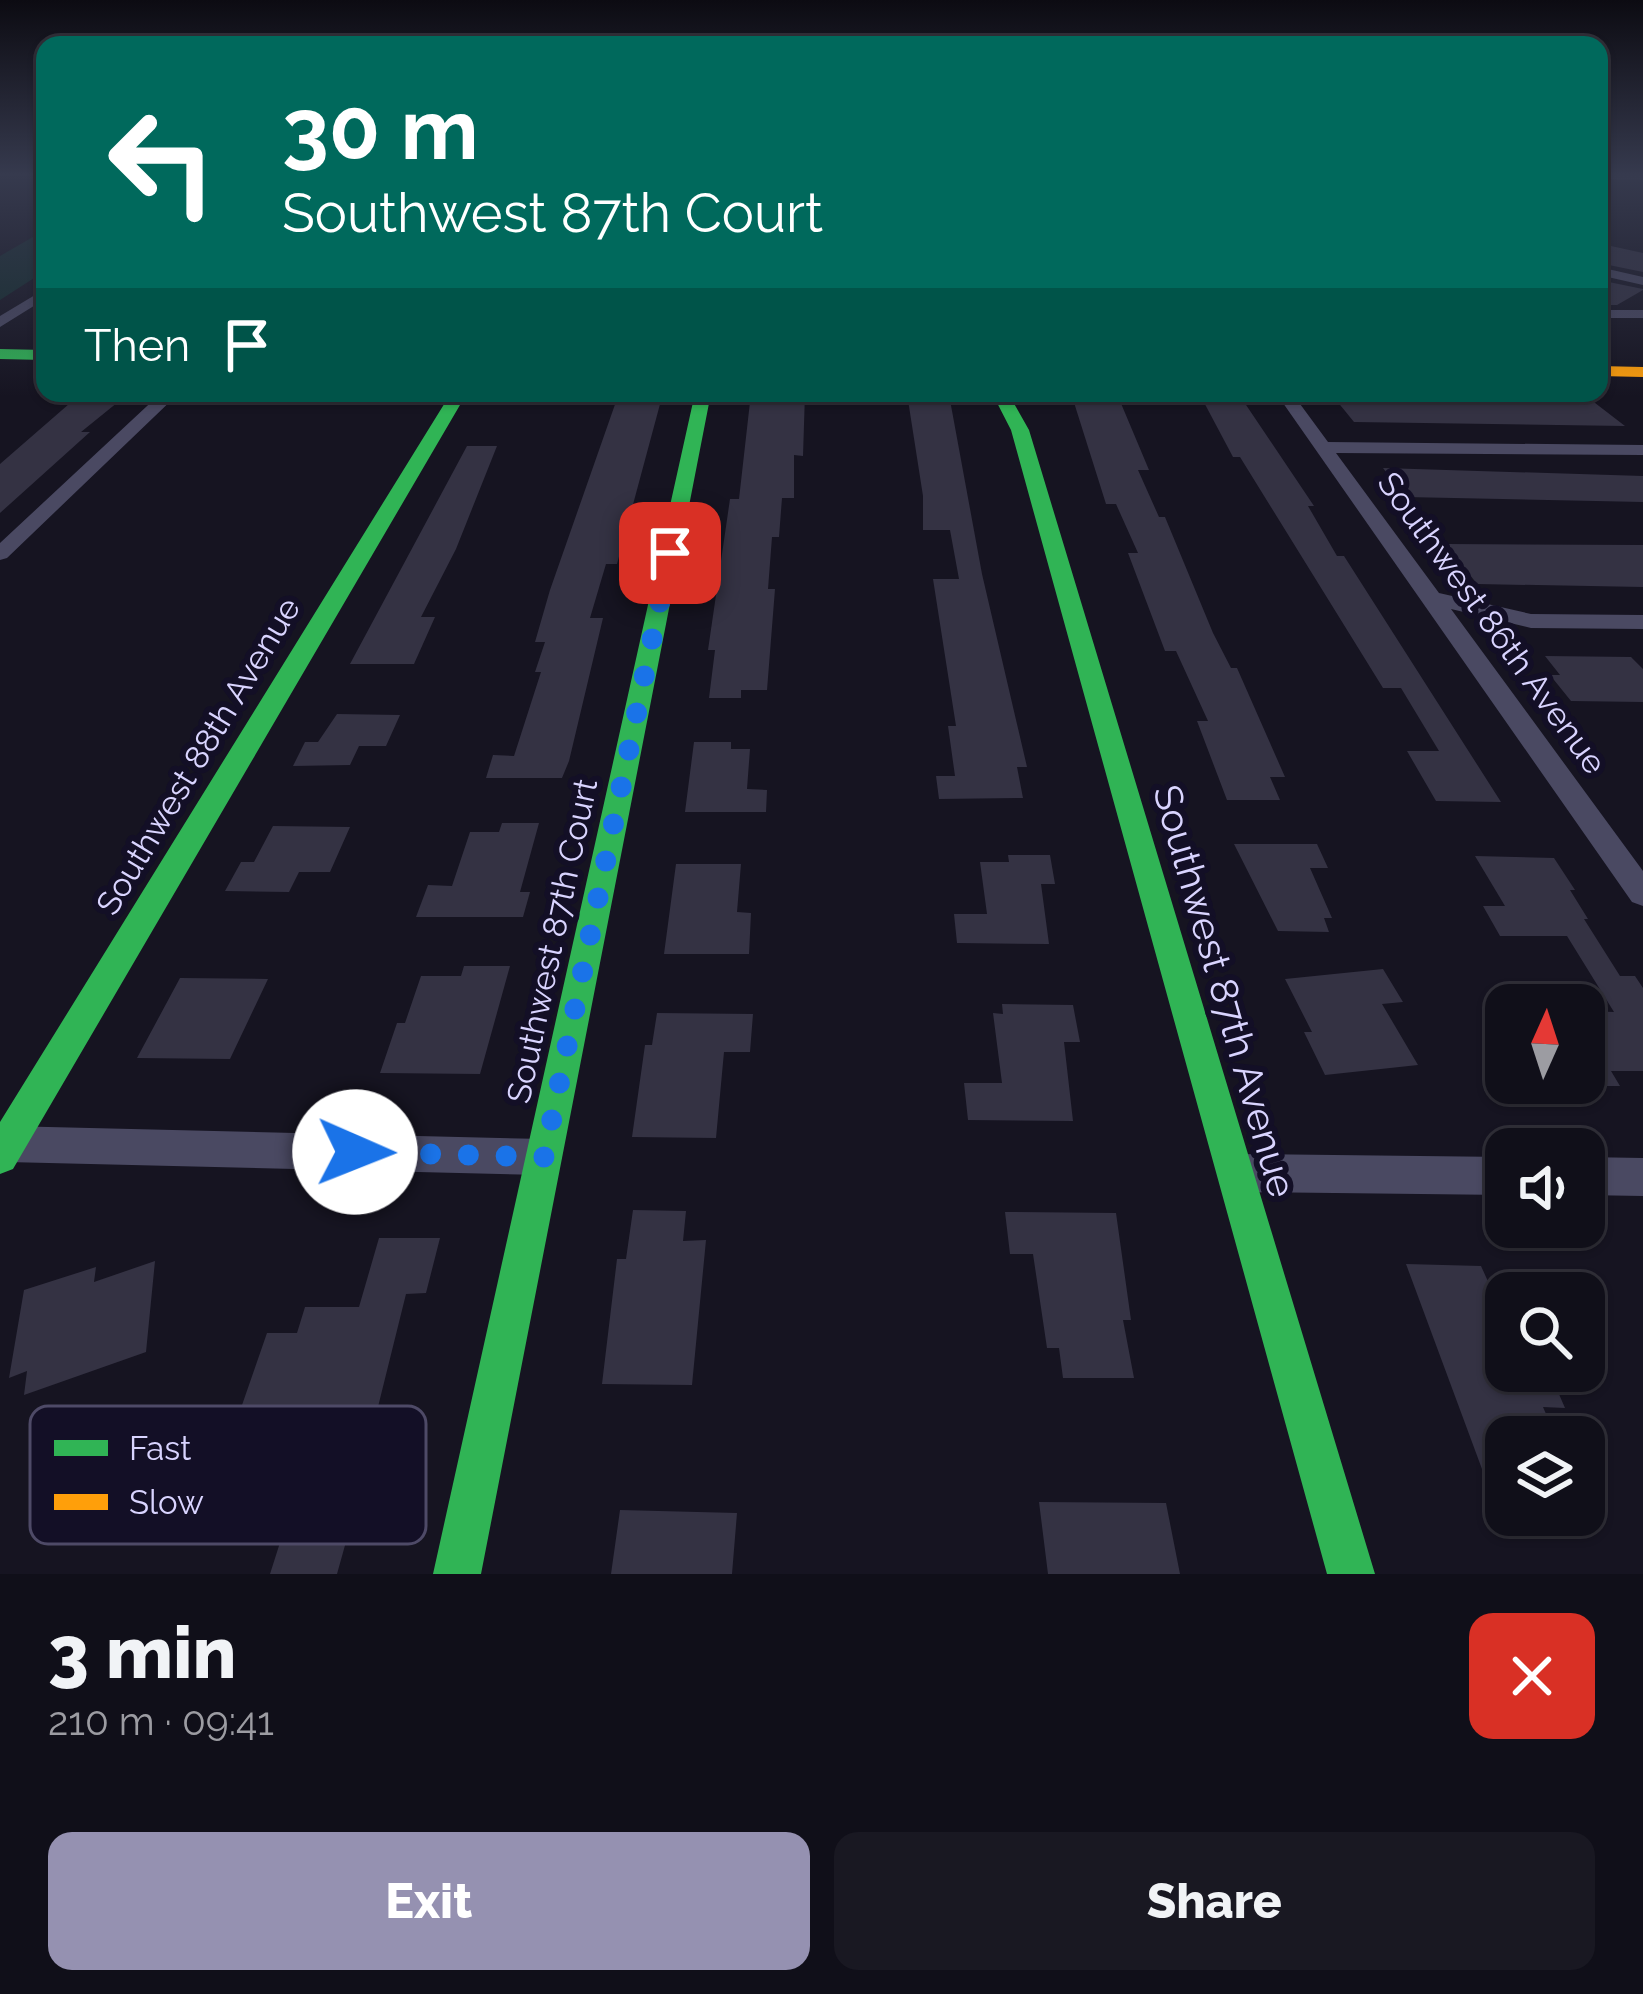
<!DOCTYPE html>
<html lang="en">
<head>
<meta charset="utf-8">
<style>
  :root { --surface:#100f19; --page:#191822; --text:#f1f3f6; --muted:#9c9ca2; --line:#302f38; --accent:#9591b1 }
  body { margin:0; font-family:Raleway,sans-serif; background:var(--page); color:var(--text); height:100vh; display:flex; flex-direction:column; font-size:45px; white-space:nowrap }
  * { box-sizing:border-box; margin:0 }
  p { font-size:39px; color:var(--muted) }
  .icon { flex:none; width:66px; height:66px; fill:none; stroke:currentColor; stroke-width:2; stroke-linecap:round; stroke-linejoin:round }
  .map { position:relative; height:1574px; overflow:hidden }
  .panel { display:flex; flex-direction:column; background:var(--surface); flex:1 }
  .panel>* { flex:none }
  .guide { position:absolute; left:36px; top:36px; width:1572px; height:366px; border-radius:24px; box-shadow:0 3px 9px #0004,0 0 0 3px var(--line); background:#00695c; color:#fff; overflow:hidden }
  .needle { width:78px; rotate:3deg }
  .tools { position:absolute; left:1485px; top:984px; display:grid; gap:24px }
  .tools a { display:grid; place-items:center; width:120px; height:120px; border-radius:24px; background:var(--surface); box-shadow:0 3px 9px #0004,0 0 0 3px var(--line); font-size:60px }
  .pin { position:absolute; display:grid; place-items:center; width:102px; height:102px; color:#fff; margin:-51px; border-radius:24px; box-shadow:0 6px 18px #0006 }
  .me { position:absolute; width:132px; margin:-66px; rotate:91deg; stroke-linejoin:round; filter:drop-shadow(0 0 9px #0008) }
  .turn { display:flex; align-items:center; gap:42px; height:252px; padding:0 48px; font-size:54px }
  .turn .icon { width:156px; height:156px; stroke-width:2.5 }
  .turn b { display:block; font-size:84px; line-height:102px }
  .then { display:flex; align-items:center; height:114px; padding:0 48px; background:#0003; gap:24px; font-size:45px }
  .round { display:grid; place-items:center; flex:none; width:126px; height:126px; border-radius:24px; background:var(--page) }
  .head { display:flex; align-items:center; justify-content:space-between; height:204px; padding:0 48px }
  h1 { font-size:72px; font-weight:800; line-height:90px }
  .cta { display:flex; gap:24px; margin-top:auto; padding:24px 48px }
  .cta a { flex:1; height:138px; border-radius:24px; background:var(--accent); color:#fff; font-size:48px; font-weight:800; line-height:138px; text-align:center }
  .cta a+a { background:var(--page); color:var(--text) }
  .map>svg:first-child { display:block }
  .green { fill:#132c2d }
  .building { fill:#343243 }
  .lines { fill:none; stroke-linecap:round; stroke-linejoin:round }
  .street { fill:#4a4962; fill-rule:evenodd }
  .fast { fill:#30b455; fill-rule:evenodd }
  .slow { fill:#ff9f0a; fill-rule:evenodd }
  .route { stroke:#1a73e8; stroke-width:21; stroke-dasharray:0 37.8 }
  .labels { text-anchor:middle; dominant-baseline:central; stroke-width:12; stroke-linejoin:round; paint-order:stroke }
  .street-label { font-size:33px; fill:#d9d4ff; stroke:#130f26 }
  .near-street-label { font-size:39px; fill:#d9d4ff; stroke:#130f26 }
  .key { fill:#130f26; stroke:#4e4a67; stroke-width:3 }
  .key-label { font-size:33px; fill:#d9d4ff }
</style>
</head>
<body>
<div class="map">
<svg width="1643" height="1574" viewBox="0 0 1643 1574">
  <rect width="100%" height="100%" fill="#161421"/>
  <path class="green" d="M45,230V271L0,300V256Z"/>
  <path class="building" d="M1611,246L1643,253V272L1599,263V255Z
    M1599,280L1643,289V290L1617,305H1599Z
    M619,393H663L617,564H606L590,618H603L569,761L562,778H486L493,755L514,756L541,672H535L545,642H535L550,590Z
    M751,393H805L803,456L794,455V498H782L779,537H772L768,589H775L767,690H741V698H709L715,650H708L730,499H739Z
    M1071,393H1096L1099,401H1120L1149,470H1138L1159,517H1165L1213,633L1231,668H1237L1285,777H1270L1280,800H1227L1197,721H1208L1176,651H1165L1128,553H1138L1116,504H1106Z
    M1199,393H1238L1314,506H1308L1337,556H1344L1501,802L1436,801L1407,751H1439L1401,688H1383L1240,457H1233Z
    M1332,395L1586,396L1625,426L1354,422Z
    M77,397L123,398L81,432H90L0,513V464Z
    M908,400H950L982,574L1027,767H1017L1023,798L939,799L936,776H955L948,726H956L933,579H959L950,530H923V496Z
    M467,446H497L456,549L421,617H435L414,664H350Z
    M1383,468L1643,476V502L1405,497Z
    M1446,544L1643,545V587L1477,584Z
    M1545,656L1631,657L1643,669V702L1571,701L1550,675H1560Z
    M337,714L400,715L386,746H359L350,765L293,766L305,742H318Z
    M694,742H731V749H750L747,789L767,790L766,812H685Z
    M502,823H539L520,892H530L523,917H416L428,885L452,886L470,832H499Z
    M273,826L350,827L330,872H299L289,892L225,891L241,862H254Z
    M1234,844H1317L1328,868H1310L1332,918H1324L1329,932L1278,931Z
    M1008,855H1050L1055,884H1041L1049,944L957,943L954,914H987L980,862H1009Z
    M1475,856L1554,858L1575,890H1570L1588,919H1584L1620,976H1635L1643,988V1071H1611L1620,1086H1584V1011L1614,1012L1567,936H1500L1483,906H1505Z
    M676,864H741L737,912L751,913L749,954H664Z
    M464,966H510L480,1074L380,1073L397,1023H405L421,976H461Z
    M1383,969L1403,1002L1382,1004L1418,1065L1325,1075L1304,1032H1312L1285,979Z
    M180,978L268,979L230,1059L137,1058Z
    M1002,1004L1073,1005L1080,1042H1064L1073,1121L968,1120L964,1083H1002L993,1013L1003,1014Z
    M657,1013L753,1014L750,1052H724L716,1138L632,1137L645,1045H652Z
    M633,1210L686,1211L683,1241L706,1240L692,1385L602,1384L617,1259H626Z
    M1005,1212L1116,1213L1131,1320H1123L1134,1378H1063L1059,1348H1047L1033,1254H1010Z
    M379,1238H440L426,1293L406,1294L372,1431H233L267,1333H297L305,1307H359Z
    M155,1261L146,1352L24,1395L27,1371L9,1378L24,1290L96,1267L94,1282Z
    M1406,1264L1481,1266L1491,1288H1506V1371H1549L1565,1408L1543,1407L1556,1437H1506V1470L1482,1469Z
    M1039,1502L1166,1503L1180,1574H1048Z
    M620,1510L737,1513L732,1574H611Z
    M284,1530L349,1531L337,1574H270Z"/>
  <g class="lines">
    <path class="street" d="M1599,176H1643V180L1599,179Z
      M1599,267L1643,277V285L1599,275Z
      M45,289V299L0,327V316Z
      M1599,310H1643V318H1599Z
      M161,393H179L7,558L0,560V543Z
      M1276,393H1292L1328,442L1643,445V455L1336,453L1439,593L1531,614L1643,615V629L1531,628L1451,609L1643,871V906L1632,902Z
      M7,1126L544,1139L557,1144L562,1157L557,1170L544,1175L7,1162L0,1159V1129Z
      M1238,1154L1506,1157V1195L1238,1192L1225,1186L1219,1173L1225,1160Z
      M1584,1157L1643,1158V1196L1584,1195Z"/>
    <path class="fast" d="M0,349L45,350V360L0,359Z
      M451,393H467L13,1169L0,1174V1122Z
      M695,393H711L481,1574H433Z
      M992,393H1008L1029,430L1375,1574H1327L1011,430Z"/>
    <path class="slow" d="M1599,366L1643,367V377L1599,376Z"/>
  </g>
  <linearGradient id="sky" x2="0" y2="1"><stop stop-color="#0c0b12"/><stop offset="0.44" stop-color="#363a4e"/><stop offset="1" stop-color="#363a4e" stop-opacity="0"/></linearGradient>
  <rect width="1643" height="397" fill="url(#sky)"/>
  <g class="lines">
    <path class="route" d="M355,1152L544,1157L670,553"/>
  </g>
  <g class="labels">
    <g class="street-label">
      <text transform="translate(1492 623) rotate(54)">Southwest 86th Avenue</text>
      <text transform="translate(198 756) rotate(-59)">Southwest 88th Avenue</text>
      <text transform="translate(552 941) rotate(-78)">Southwest 87th Court</text>
    </g>
    <g class="near-street-label">
      <text transform="translate(1225 991) rotate(74)">Southwest 87th Avenue</text>
    </g>
  </g>
  <rect x="30" y="1406" width="396" height="138" rx="18" class="key"/>
  <rect x="54" y="1440" width="54" height="16" fill="#30b455"/>
  <rect x="54" y="1494" width="54" height="16" fill="#ff9f0a"/>
  <g class="key-label">
    <text x="129" y="1460">Fast</text>
    <text x="129" y="1514">Slow</text>
  </g>
</svg>
<div class="tools">
<a><svg class="needle" viewBox="-14 -14 28 28"><path d="M0-13l5 13h-10z" fill="#e53935"/><path d="M0 13l5-13h-10z" fill="#9c9ca2"/></svg></a>
<a><svg class="icon" aria-label="sound" viewBox="0 0 24 24"><path d="M4 9h4l5-4v14l-5-4H4zM17 9q2 3 0 6"/></svg></a>
<a><svg class="icon" aria-label="search" viewBox="0 0 24 24"><circle cx="10" cy="10" r="6"/><path d="M15 15l6 6"/></svg></a>
<a><svg class="icon" aria-label="layers" viewBox="0 0 24 24"><path d="M12 4l9 5-9 5-9-5zM3 14l9 5 9-5"/></svg></a>
</div>
<div class="pin" style="left:670px;top:553px;background:#d93025"><svg class="icon" aria-label="arrive" viewBox="0 0 24 24"><path d="M6 21V4h12l-3 4 3 4H6"/></svg></div>
<svg class="me" style="left:355px;top:1152px" viewBox="-20 -20 40 40"><circle r="19" fill="#fff"/><path d="M0-13L10 11 0 6-10 11z" fill="#1a73e8"/></svg>
<div class="guide">
<div class="turn"><svg class="icon" aria-label="left" viewBox="0 0 24 24"><path d="M17 20v-9H6M10 6l-5 5 5 5"/></svg><div><b>30 m</b>Southwest 87th Court</div></div>
<div class="then">Then<svg class="icon" aria-label="arrive" viewBox="0 0 24 24"><path d="M6 21V4h12l-3 4 3 4H6"/></svg></div>
</div>
</div>
<section class="panel">
<div class="head"><div><h1>3 min</h1><p>210 m · 09:41</p></div><a class="round" style="background:#d93025;color:#fff"><svg class="icon" aria-label="close" viewBox="0 0 24 24"><path d="M6 6l12 12M18 6L6 18"/></svg></a></div>
<div class="cta"><a>Exit</a><a>Share</a></div>
</section>
</body>
</html>
